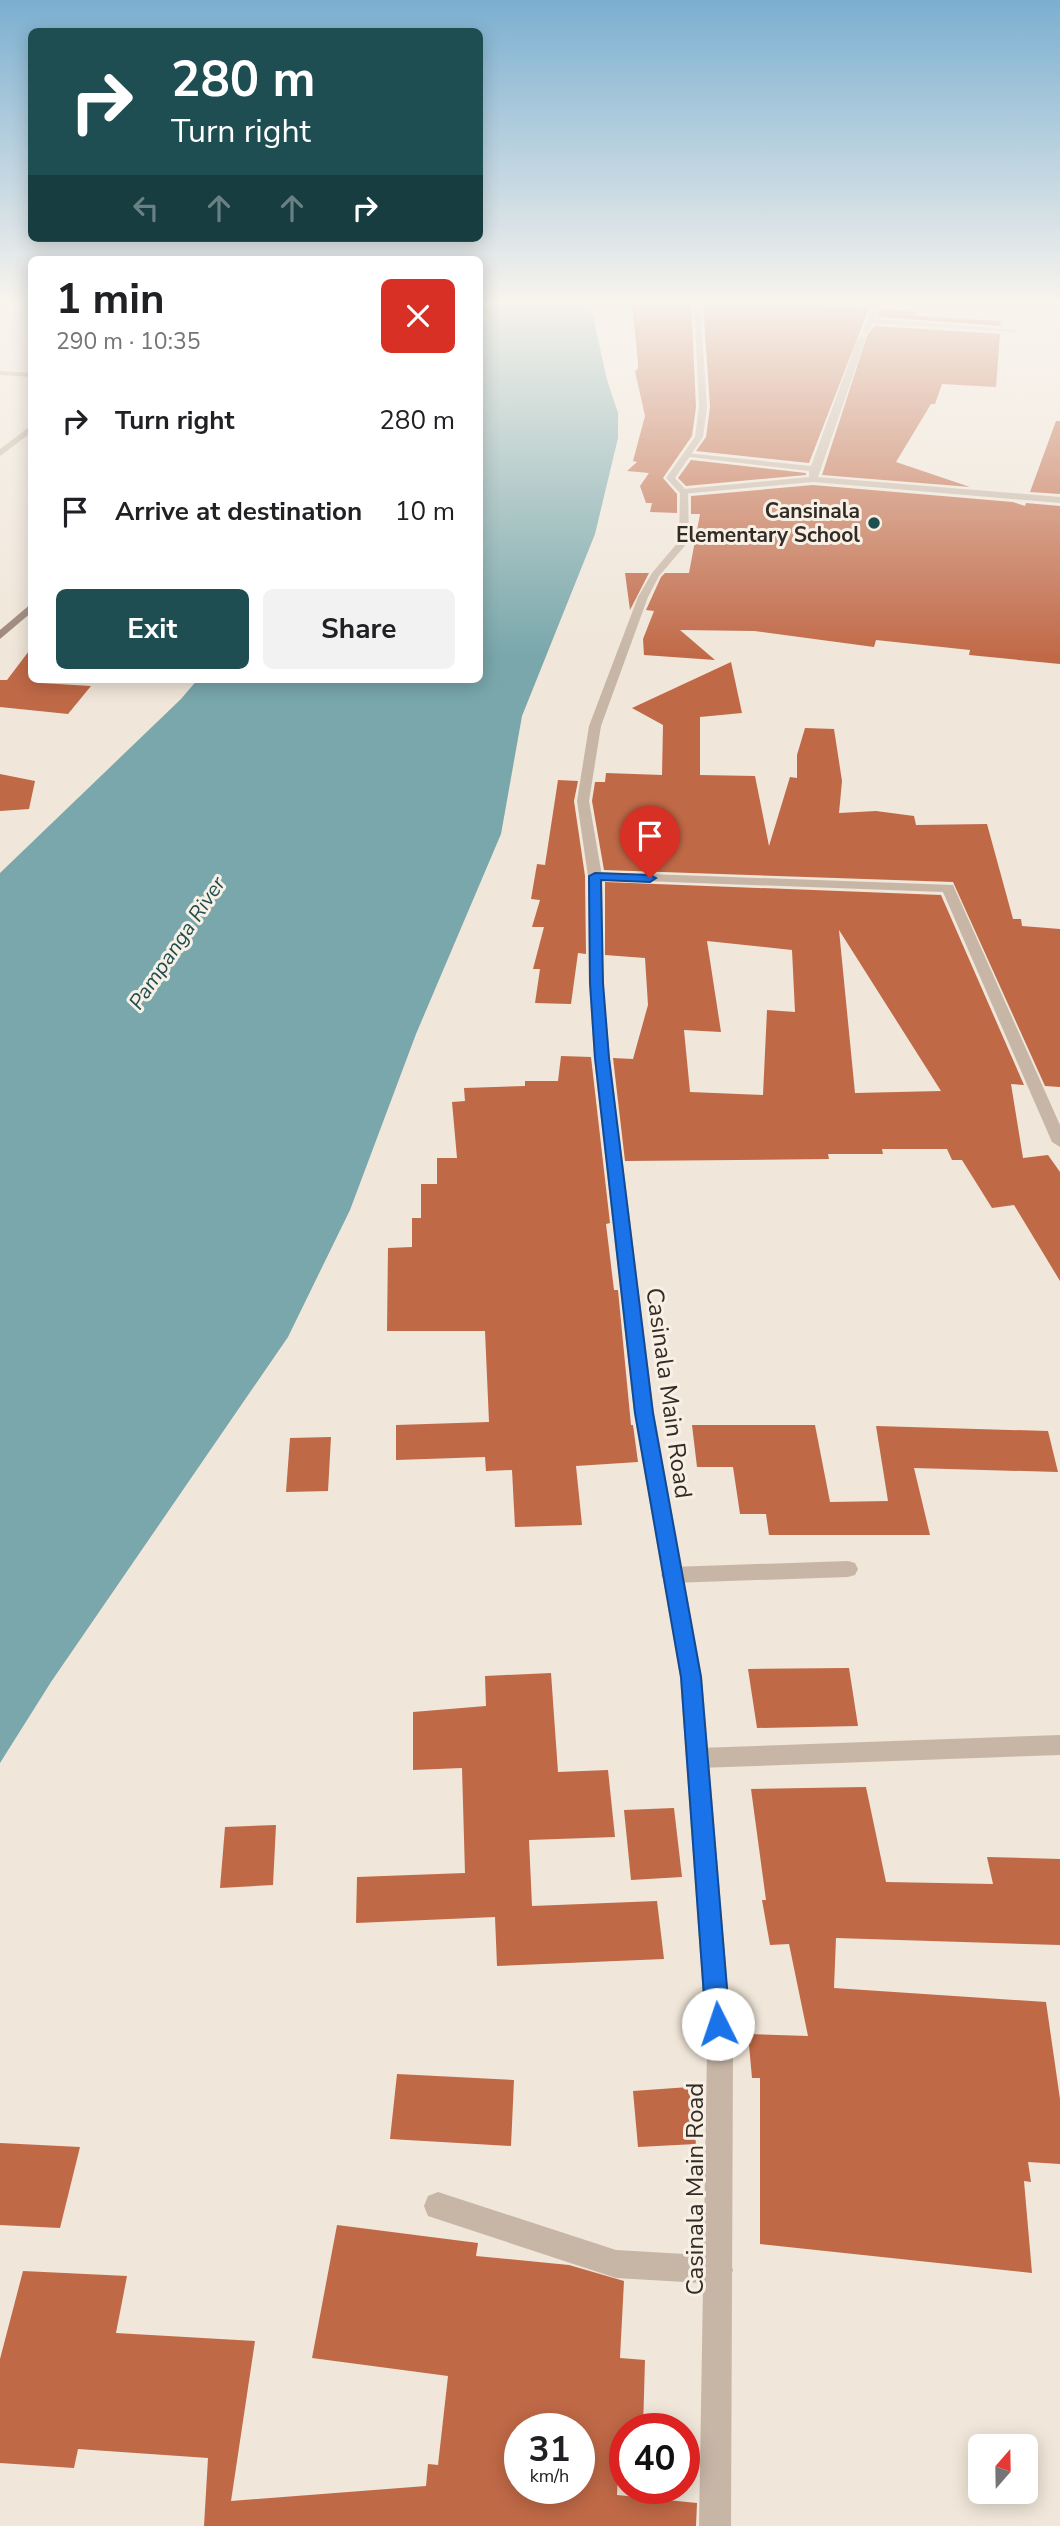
<!DOCTYPE html>
<html lang="en">
<head>
<meta charset="utf-8">
<style>
  :root { --surface:#fff; --page:#f2f2f2; --text:#202124; --muted:#757577; --accent:#1e4d52 }
  body { margin:0; font-family:"Nunito Sans",sans-serif; background:var(--page); color:var(--text); height:100vh; display:flex; flex-direction:column; font-size:26px; white-space:nowrap }
  * { box-sizing:border-box; margin:0 }
  p { font-size:23px; color:var(--muted) }
  .icon { flex:none; width:38px; height:38px; fill:none; stroke:currentColor; stroke-width:2; stroke-linecap:round; stroke-linejoin:round }
  .map { position:relative; flex:1; overflow:hidden }
  .details { position:absolute; left:28px; top:256px; width:455px; height:427px; display:flex; flex-direction:column; background:var(--surface); border-radius:10px; box-shadow:0 4px 18px #0003 }
  .details>* { flex:none }
  .guide { position:absolute; left:28px; top:28px; width:455px; height:214px; border-radius:10px; box-shadow:0 4px 18px #0003; background:#1e4d52; color:#fff; overflow:hidden }
  .needle { width:46px; rotate:20deg }
  .tools { position:absolute; left:968px; top:2434px; display:grid; gap:14px }
  .tools a { display:grid; place-items:center; width:70px; height:70px; border-radius:10px; background:var(--surface); box-shadow:0 4px 18px #0003; font-size:35px }
  .speed { position:absolute; left:504px; top:2413px; display:flex; gap:14px; font-size:35px; font-weight:700; text-align:center }
  .speed>* { display:grid; place-content:center; width:91px; height:91px; border-radius:50%; background:var(--surface); box-shadow:0 4px 18px #0003; line-height:1 }
  .speed small { font-size:18px; font-weight:400 }
  .speed .limit { border:10px solid #d22; background:#fff; color:#111 }
  .pin { position:absolute; display:grid; place-items:center; width:60px; height:60px; color:#fff; margin:-72px -30px; border-radius:50% 50% 50% 0; rotate:-45deg; box-shadow:0 0 7px #0007 }
  .pin .icon { rotate:45deg }
  .me { position:absolute; width:77px; margin:-38px; rotate:356deg; stroke-linejoin:round; filter:drop-shadow(0 0 5px #0008) }
  .turn { display:flex; align-items:center; gap:24px; height:147px; padding:0 28px; font-size:32px }
  .turn .icon { width:91px; height:91px; stroke-width:2.5 }
  .turn b { display:block; font-size:49px; line-height:60px }
  .lanes { display:flex; align-items:center; height:66px; padding:0 28px; background:#0003; justify-content:center; gap:35px; direction:ltr }
  .lanes .off { opacity:.35 }
  .round { display:grid; place-items:center; flex:none; width:74px; height:74px; border-radius:10px; background:var(--page) }
  .head { display:flex; align-items:center; justify-content:space-between; height:119px; padding:0 28px }
  h1 { font-size:42px; font-weight:700; line-height:52px }
  .primary-button { display:flex; gap:14px; margin-top:auto; padding:14px 28px }
  .primary-button a { flex:1; height:80px; border-radius:10px; background:var(--accent); color:#fff; font-size:28px; font-weight:700; line-height:80px; text-align:center }
  .primary-button a+a { background:var(--page); color:var(--text) }
  ul { padding:0; list-style:none }
  li { display:flex; align-items:center; gap:21px; height:91px; padding:0 28px }
  li div { flex:1 }
  li b { display:block; font-size:26px }
  li em { font-style:normal }
  .map>svg:first-child { display:block }
  .water { fill:#79a7ab }
  .building { fill:#c06947; fill-rule:evenodd }
  .lines { fill:none; stroke-linecap:round; stroke-linejoin:round }
  .minor { fill:#c7b6a6; fill-rule:evenodd }
  .tertiary { fill:#c7b6a6; fill-rule:evenodd }
  .secondary { fill:#9a8577; fill-rule:evenodd }
  .route { fill:#1a73e8; stroke:#114b97; stroke-width:2 }
  .poi-dot { fill:#1e4d52; stroke:#f8f0e5; stroke-width:2.5 }
  .labels { text-anchor:middle; dominant-baseline:central; stroke-width:6; stroke-linejoin:round; paint-order:stroke }
  .far-poi-label { font-size:21px; font-weight:bold; fill:#332b26; stroke:#f8f0e5; text-anchor:end }
  .far-water-label { font-size:21px; font-style:italic; fill:#1e4d52; stroke:#f8f0e5 }
  .street-label { font-size:24px; fill:#332b26; stroke:#f8f0e5 }
</style>
</head>
<body>
<div class="map">
<svg width="1060" height="2526" viewBox="0 0 1060 2526">
  <rect width="100%" height="100%" fill="#f0e6d9"/>
  <path class="water" d="M480,303H590L607,380L618,413V438L595,534L522,716L501,834L416,1034L350,1210L288,1337L51,1682L0,1763V873L181,699L198,679H480Z"/>
  <path class="building" d="M691,303L696,407L692,436L663,478L677,494V513L650,512L652,503H646L640,486L649,473L627,471L637,462L633,461L645,416L635,371L638,369V361L632,304Z
    M703,303H810L869,308L809,463L696,451L706,437L710,407Z
    M881,309L918,312L915,316L1001,321L1000,326L878,317Z
    M874,326L1000,334L996,387L942,384L935,404H931L896,462L970,487L822,475L867,336Z
    M1056,421H1060V494L1030,492Z
    M691,460L806,473V475L686,486L678,478Z
    M813,485L1013,502L1025,506L1026,503L1060,506V664L969,655L970,650L876,640L874,647L754,631L680,630L715,660L644,655L643,639L654,611L646,610L661,577L665,573H689L700,514H691V496Z
    M625,573H649L630,610Z
    M32,647V679H43L41,683L91,686L68,714L0,707V680H7Z
    M731,662L742,713L700,717V775L755,776L769,846L790,777L797,778V755L805,728L834,729L842,781L839,813L876,811L914,816L916,825L987,824L1013,919H1021L1022,926L1060,929V1087L1045,1086L953,882L604,870L592,801L595,782H605L606,773L662,775L663,725L632,708Z
    M0,774L35,781L29,809L0,811Z
    M558,780L578,781L574,801L585,876L586,954L578,953L571,1004L535,1003L540,969H533L544,927H532L540,900L531,899L537,864L545,865Z
    M605,882L941,895L1024,1085L1011,1084L1023,1158L1048,1155L1060,1172V1281L1014,1205L992,1208L962,1160H952L947,1149H882L883,1154H828L829,1159L625,1161L613,1058L633,1059L648,1005L645,958L605,955ZM839,930L941,1091L855,1093ZM707,941L792,950L795,1012L767,1010L763,1095L690,1092L684,1030L721,1032Z
    M561,1056L591,1057L610,1223L606,1224L614,1290H618L631,1425H633L638,1462L576,1466L582,1525L515,1527L512,1470L486,1471L485,1457L396,1460V1425L489,1422L485,1331H387L388,1248L412,1247V1218H421V1184H437V1158H457L452,1102L465,1101L464,1088L525,1086V1081H558Z
    M692,1425H815L830,1502L888,1501L876,1426L1048,1431L1058,1472L914,1468L930,1535H769L766,1514H740L733,1467H697Z
    M331,1437L328,1491L286,1492L290,1438Z
    M849,1668L858,1726L757,1728L748,1669Z
    M551,1673L558,1772L608,1770L615,1837L529,1840L532,1906L657,1901L664,1959L497,1966L495,1917L356,1923L357,1877L465,1873L462,1768L413,1770V1712L486,1706L485,1676Z
    M866,1787L886,1882L993,1884L987,1857L1060,1859V1945L836,1938L834,1988L1046,2002L1060,2099V2164L1028,2162L1031,2182L1024,2181L1032,2273L760,2244V2078H752L748,2034L808,2036L789,1944L770,1945L762,1900H766L751,1789Z
    M674,1808L682,1877L631,1880L624,1810Z
    M276,1825L273,1885L220,1888L225,1827Z
    M397,2074L514,2080L511,2146L390,2139Z
    M689,2087L696,2144L638,2147L633,2091Z
    M0,2143L80,2147L60,2228L0,2225Z
    M337,2225L478,2243L476,2256L569,2265L624,2281L620,2358L645,2360L643,2429H620L617,2495L697,2503L696,2526H204L208,2458L78,2449L74,2468L0,2463V2359L23,2271L127,2276L116,2333L255,2341L231,2501L426,2486L428,2464L438,2465L448,2376L312,2358ZM520,2429H579V2488H520Z"/>
  <g class="lines">
    <path class="minor" d="M874,303H880L874,319L1019,330L1015,332L872,323L868,333H862Z
      M862,336L866,338L818,477L1060,497V503L813,482L681,494L684,489L809,477V471L682,456L686,453L811,466L858,338Z
      M0,371L32,373V377L0,375Z
      M32,425V432L0,456V449Z
      M595,872L953,885L1060,1125V1147L1052,1142L943,892L590,879L588,876Z
      M848,1561L855,1563L858,1569L855,1575L848,1577L671,1583L664,1581L661,1575L664,1569L671,1567Z
      M1060,1735V1755L698,1768L690,1765L687,1758L690,1751L698,1748Z
      M438,2192L616,2250L719,2256L729,2260L733,2270L729,2280L719,2284L616,2278L428,2216L424,2206L428,2196Z"/>
    <path class="tertiary" d="M694,303H700L707,407L703,437L675,478L688,492L689,541L659,576L648,597L601,726L589,801L602,876L603,983L610,1058L654,1413L702,1677L733,2051L731,2526H699L707,2051L680,1677L634,1413L594,1058L589,983L588,876L577,801L589,726L638,597L652,573L679,541L680,493L666,478L695,437L699,407Z"/>
    <path class="secondary" d="M32,603V612L0,639V630Z"/>
  </g>
  <linearGradient id="sky" x2="0" y2="1"><stop stop-color="#7bafd0"/><stop offset="0.46" stop-color="#f8f4ee"/><stop offset="1" stop-color="#f8f4ee" stop-opacity="0"/></linearGradient>
  <rect width="1060" height="657" fill="url(#sky)"/>
  <path class="route" d="M595,873L650,875L656,878L650,882L601,880L603,983L609,1058L653,1413L701,1677L730,2024L726,2032L718,2035L710,2032L706,2024L681,1677L635,1413L595,1058L590,983L589,876Z"/>
  <circle class="poi-dot" cx="874" cy="523" r="7"/>
  <g class="labels">
    <g class="far-poi-label">
      <text x="860" y="511">Cansinala<tspan x="860" dy="24">Elementary School</tspan></text>
    </g>
    <g class="far-water-label">
      <text transform="translate(177 943) rotate(-56)">Pampanga River</text>
    </g>
    <g class="street-label">
      <text transform="translate(669 1393) rotate(82)">Casinala Main Road</text>
      <text transform="translate(695 2189) rotate(-90)">Casinala Main Road</text>
    </g>
  </g>
</svg>
<div class="tools">
<a><svg class="needle" viewBox="-14 -14 28 28"><path d="M0-13l5 13h-10z" fill="#e53935"/><path d="M0 13l5-13h-10z" fill="#757577"/></svg></a>
</div>
<div class="speed"><div>31<small>km/h</small></div><div class="limit">40</div></div>
<div class="pin" style="left:650px;top:878px;background:#d93025"><svg class="icon" aria-label="arrive" viewBox="0 0 24 24"><path d="M6 21V4h12l-3 4 3 4H6"/></svg></div>
<svg class="me" style="left:718px;top:2024px" viewBox="-20 -20 40 40"><circle r="19" fill="#fff"/><path d="M0-13L10 11 0 6-10 11z" fill="#1a73e8"/></svg>
<div class="guide">
<div class="turn"><svg class="icon" aria-label="right" viewBox="0 0 24 24"><path d="M7 20v-9h11M14 6l5 5-5 5"/></svg><div><b>280 m</b>Turn right</div></div>
<div class="lanes"><svg class="icon off" aria-label="left" viewBox="0 0 24 24"><path d="M17 20v-9H6M10 6l-5 5 5 5"/></svg><svg class="icon off" aria-label="ahead" viewBox="0 0 24 24"><path d="M12 20V5M6 11l6-6 6 6"/></svg><svg class="icon off" aria-label="ahead" viewBox="0 0 24 24"><path d="M12 20V5M6 11l6-6 6 6"/></svg><svg class="icon" aria-label="right" viewBox="0 0 24 24"><path d="M7 20v-9h11M14 6l5 5-5 5"/></svg></div>
</div>
<section class="details">
<div class="head"><div><h1>1 min</h1><p>290 m · 10:35</p></div><a class="round" style="background:#d93025;color:#fff"><svg class="icon" aria-label="close" viewBox="0 0 24 24"><path d="M6 6l12 12M18 6L6 18"/></svg></a></div>
<ul>
<li><svg class="icon" aria-label="right" viewBox="0 0 24 24"><path d="M7 20v-9h11M14 6l5 5-5 5"/></svg><div><b>Turn right</b></div><em>280 m</em></li>
<li><svg class="icon" aria-label="arrive" viewBox="0 0 24 24"><path d="M6 21V4h12l-3 4 3 4H6"/></svg><div><b>Arrive at destination</b></div><em>10 m</em></li>
</ul>
<div class="primary-button"><a>Exit</a><a>Share</a></div>
</section>
</div>
</body>
</html>
